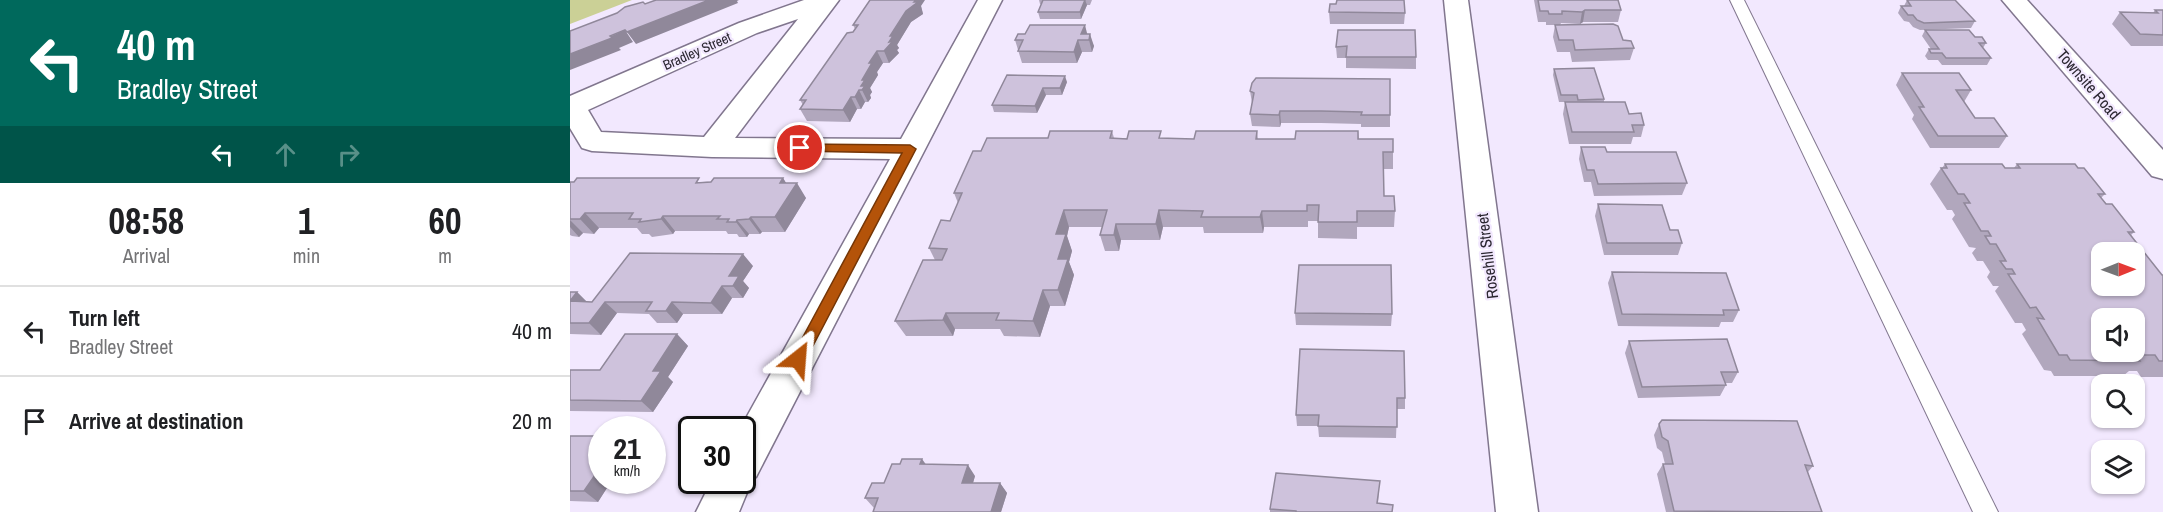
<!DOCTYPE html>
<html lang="en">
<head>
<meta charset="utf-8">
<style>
  :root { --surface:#fff; --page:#f6f6f6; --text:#202124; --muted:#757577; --line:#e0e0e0 }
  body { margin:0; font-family:"Archivo Narrow",sans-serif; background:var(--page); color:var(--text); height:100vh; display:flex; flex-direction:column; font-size:22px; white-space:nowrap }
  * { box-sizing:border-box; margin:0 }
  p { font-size:20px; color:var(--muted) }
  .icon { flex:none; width:33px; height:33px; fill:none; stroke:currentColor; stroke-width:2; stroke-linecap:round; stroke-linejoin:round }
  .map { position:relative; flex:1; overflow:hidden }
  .details { display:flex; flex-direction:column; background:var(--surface); width:570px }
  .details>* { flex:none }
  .banner { background:#00695c; color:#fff; overflow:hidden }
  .needle { width:39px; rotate:89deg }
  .tools { position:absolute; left:1521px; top:242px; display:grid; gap:12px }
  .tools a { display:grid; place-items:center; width:54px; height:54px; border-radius:12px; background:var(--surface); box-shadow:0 2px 4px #0004; font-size:30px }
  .speed { position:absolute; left:18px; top:416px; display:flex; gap:12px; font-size:30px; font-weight:700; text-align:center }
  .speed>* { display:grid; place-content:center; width:78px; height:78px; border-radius:50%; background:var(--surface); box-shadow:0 2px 4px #0004; line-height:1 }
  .speed small { font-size:15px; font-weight:400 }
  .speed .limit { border:3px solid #111; border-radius:9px; background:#fff; color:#111 }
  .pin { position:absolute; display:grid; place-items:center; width:51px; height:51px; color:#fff; margin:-26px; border:3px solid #fff; border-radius:50%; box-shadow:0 2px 6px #0007 }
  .me { position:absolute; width:66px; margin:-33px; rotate:28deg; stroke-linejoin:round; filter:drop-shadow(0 0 4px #0008) }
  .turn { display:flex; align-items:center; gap:21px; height:126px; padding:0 18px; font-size:27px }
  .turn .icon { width:78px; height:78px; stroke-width:2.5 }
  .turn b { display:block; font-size:42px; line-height:51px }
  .lanes { display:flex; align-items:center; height:57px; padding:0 18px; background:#0003; justify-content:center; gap:30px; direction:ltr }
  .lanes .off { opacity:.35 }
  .eta { display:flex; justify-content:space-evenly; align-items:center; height:102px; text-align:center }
  .eta b { font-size:36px; font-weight:700; line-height:42px }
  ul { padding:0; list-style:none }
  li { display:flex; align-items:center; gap:18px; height:90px; padding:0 18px; border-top:2px solid var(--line) }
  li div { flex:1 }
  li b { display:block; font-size:22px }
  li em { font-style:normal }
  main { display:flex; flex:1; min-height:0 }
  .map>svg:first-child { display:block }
  .green { fill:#cbd096 }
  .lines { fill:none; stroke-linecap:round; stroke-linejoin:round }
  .service-casing { stroke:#81768e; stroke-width:2 }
  .minor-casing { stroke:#81768e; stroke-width:3 }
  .tertiary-casing { stroke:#81768e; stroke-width:3 }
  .service { fill:#fff; fill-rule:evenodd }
  .minor { fill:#fff; fill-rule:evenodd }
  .tertiary { fill:#fff; fill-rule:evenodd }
  .wall { fill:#b1a7bd }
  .shaded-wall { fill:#90889a }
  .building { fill:#cec2dc; stroke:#90889a; stroke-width:1.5; fill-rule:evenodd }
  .route { fill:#b45309; stroke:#753606; stroke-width:1.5 }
  .labels { text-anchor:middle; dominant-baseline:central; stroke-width:4.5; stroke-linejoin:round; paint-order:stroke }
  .far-street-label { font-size:14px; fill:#2b2731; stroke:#f2e8fe }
  .street-label { font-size:16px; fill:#2b2731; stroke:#f2e8fe }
</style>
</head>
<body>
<main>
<section class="details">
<div class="banner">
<div class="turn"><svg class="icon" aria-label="left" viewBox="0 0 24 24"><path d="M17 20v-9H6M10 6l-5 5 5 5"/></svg><div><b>40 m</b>Bradley Street</div></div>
<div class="lanes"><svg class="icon" aria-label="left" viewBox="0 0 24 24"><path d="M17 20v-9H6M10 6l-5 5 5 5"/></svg><svg class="icon off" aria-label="ahead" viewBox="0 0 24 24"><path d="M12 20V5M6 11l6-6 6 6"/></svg><svg class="icon off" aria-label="right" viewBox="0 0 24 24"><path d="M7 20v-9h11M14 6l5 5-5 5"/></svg></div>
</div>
<div class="eta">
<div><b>08:58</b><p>Arrival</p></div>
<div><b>1</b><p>min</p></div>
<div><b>60</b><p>m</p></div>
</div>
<ul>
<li><svg class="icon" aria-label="left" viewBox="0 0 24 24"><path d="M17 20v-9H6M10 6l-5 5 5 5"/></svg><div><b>Turn left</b><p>Bradley Street</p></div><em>40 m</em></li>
<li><svg class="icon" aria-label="arrive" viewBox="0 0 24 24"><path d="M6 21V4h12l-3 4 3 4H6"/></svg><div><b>Arrive at destination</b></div><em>20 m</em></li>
</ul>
</section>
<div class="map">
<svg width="1593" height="512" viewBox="0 0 1593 512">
  <rect width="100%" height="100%" fill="#f2e8fe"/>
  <path class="green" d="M0,0H62L0,24Z"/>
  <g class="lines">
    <g class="service-casing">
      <path id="service" d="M1160,0H1174L1428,512H1403Z"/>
    </g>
    <g class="minor-casing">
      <path id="minor" d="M234,0H269L165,138L331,139L408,0H432L186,477L183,478L169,512H126L142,480H172V429H170L320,159L142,157L22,151L12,148L0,128V96L169,23ZM228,19L134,137L31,132L18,110L187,33Z
        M874,0H898L968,512H926Z"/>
    </g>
    <g class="tertiary-casing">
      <path id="tertiary" d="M1432,0H1457L1593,150V179L1582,176Z"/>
    </g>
    <use href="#service" class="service"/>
    <use href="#minor" class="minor"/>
    <use href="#tertiary" class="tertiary"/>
  </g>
  <path class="wall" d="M469,0H522L520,5H517L511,19H470L468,12L471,4H470Z
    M964,0H1048L1051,10L1048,22H1013L1010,24L991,23L990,25L1053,40L1064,48L1060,60L1002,62L1000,52H987L983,37L985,25H986H976V22H968Z
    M1337,0L1405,21L1401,28L1350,30L1343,27L1339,22L1334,21L1328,13L1331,6H1334Z
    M351,6L353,14L341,22L327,45L329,48L327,50L329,53L319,63H313L307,72L308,75L300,88L302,92L300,95L301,98L298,102H295L291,109H287L280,122L237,121L230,109L233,105L230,100L283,32L285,29L283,25Z
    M1585,10H1593V46H1561L1542,24L1550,12L1583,13Z
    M759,12L835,13L834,24H760Z
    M768,30L846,57V69L776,68V58H767L766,47Z
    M1355,30L1405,37L1416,43L1413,48L1421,58L1417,65H1372L1368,60H1358L1355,56L1359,49H1361L1352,36Z
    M517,34L524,46L522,52H512L507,63H452L445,40Z
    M984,69L1034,99V102L1059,114L1074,125L1071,137H1063L1061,144H999L993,114L995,102H1005H989L983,75Z
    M1332,73L1401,90L1394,102L1405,118L1437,136L1429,148H1360L1342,119L1344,115L1326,85Z
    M437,75L497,82L492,95H476L467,113L424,112L422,105Z
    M820,79V127H791V124L751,123H711L710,127L682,126L680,114L682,103L680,91Z
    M542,131L544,138L624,139L687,131L688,139H725L788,131L789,139L823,152V169H813L814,196L825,211L824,227H787V239L748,238V221H738V227H694L693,233H634L633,227H593L590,240H551L549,251H535L530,235L532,227H499L497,236L502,251L499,262L504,275L495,306H480L470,337L434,336L430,329H385L383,336H336L325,321L365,260L359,248L380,221L388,203L384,193L411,151L478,138Z
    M1011,147L1037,152L1117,183L1112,195L1024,196L1021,182H1014L1009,159Z
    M1375,164L1435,168H1444L1447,164L1508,168L1535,194L1531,198L1564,232L1561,235L1592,275H1593V377H1571L1567,371H1559L1553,376H1484L1481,371L1474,370L1452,334L1456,330L1452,323H1445L1425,291L1429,286H1423L1417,277L1420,272L1413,261H1407L1402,253L1406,248L1399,247L1382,219L1385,215L1382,210H1377L1360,184L1371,168H1372Z
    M213,178L216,183L236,198L215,232H192L190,234H179L177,237H169L167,234H158L156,231H105L103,234L82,237L79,234H72L67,228H29L24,234L13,233L9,237L2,236L0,235V182H132Z
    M1028,204L1100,230L1112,243L1108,255H1034L1025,216Z
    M183,266L173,281L179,288L173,298H162L152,314H113L107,323H87L79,314L47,313L31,335L0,334V292H7L17,302H22Z
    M1042,272L1169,310L1163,322H1151L1149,327L1048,326L1038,283Z
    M725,313L822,314L821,326L726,325Z
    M107,334L118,346L98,377L103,382L83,412L0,411V370H30Z
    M1059,341L1168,372L1162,383H1155L1156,385L1150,396L1068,398L1055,353Z
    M730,349L835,398V409H827L826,438L749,437L748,426H727L726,415Z
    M1089,424L1243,466L1238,472L1252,512H1096L1087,474L1093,464H1095L1092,452L1087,448L1084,435Z
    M0,436L32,480H42L28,502L0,501Z
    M356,465L405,476L403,483H430L437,493L431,512H303L304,508L295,498L314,483Z
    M809,491L808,503L822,512H700V509Z"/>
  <path class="shaded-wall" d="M139,0H169L167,1L168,3L66,44L57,32Z
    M346,0H355L351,6L353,14L341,22L327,45L329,48L327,50L329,53L319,63L314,51L319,42L320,36L336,11Z
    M515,0L517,5L511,19L510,12Z
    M1015,10L1013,22L1010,24L1012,12Z
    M515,25L518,37L511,34Z
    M55,30L63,42L49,48L51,50L0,70V54Z
    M520,34L524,46L522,52L519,40Z
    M508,40L512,52L507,63L504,52Z
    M307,51L313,63L307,72L308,75L300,88L302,92L300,95L301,98L298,102L292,90V80L299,63Z
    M495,76L497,82L492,95L490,88Z
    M473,88L476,95L467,113L465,106Z
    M289,90L295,102L291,109L285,97Z
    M281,97L287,109L280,122L273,110Z
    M710,111L711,123L710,127L709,115Z
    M213,178L221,191L227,183L236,198L215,232L205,217L210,183Z
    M494,210L499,227L497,236L502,251L499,262L504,275L495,306L488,290V259L486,234Z
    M589,210L593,227L590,240L586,224Z
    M692,211L694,227L693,233L690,217Z
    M15,213L29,228L24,234L10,219Z
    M93,216L105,231L103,234L91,219Z
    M181,217L192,232L190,234L179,219Z
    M0,220L13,233L9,237L0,227Z
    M167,220L179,234L177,237L166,222Z
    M546,224L551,240L549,251L544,235Z
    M173,254L183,266L173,281L179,288L173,298L163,286L159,276Z
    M152,286L162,298L152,314L141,303Z
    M473,290L480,306L470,337L463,321Z
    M7,292L19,304L0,301Z
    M35,302L47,313L31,335L19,323Z
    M102,302L113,314L107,323L96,311Z
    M376,313L385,329L383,336L373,320Z
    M107,334L118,346L98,377L103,382L83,412L71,401L83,371Z
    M352,459L360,470L350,464Z
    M32,465V480H42L28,502L14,491Z
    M398,465L405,476L400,493L392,483Z
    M430,483L437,493L431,512H421Z"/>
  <path class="building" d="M86,0H139L57,32L55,30L40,36L42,38L0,54V31L47,13L55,7L73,2L75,4Z
    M300,0H346L344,2H348L336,11L320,36H323L319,42L323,41L314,51H307L299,63H302L292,80H295L291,86H295L292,90H289L285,97H281L273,110L230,109L236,100H230L277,33L283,32L288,25H283Z
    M473,0H515L510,12H468Z
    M767,0H834L835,13L759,12L760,4H766Z
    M968,0H1048L1051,10H1015L1012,12L992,11V14H979L978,11H970Z
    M1337,0H1385L1405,21L1354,23L1347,20L1343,15H1338L1331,6H1341Z
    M1585,10H1593V35L1570,34L1550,12L1588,13Z
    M1043,24L1048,26L1053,40L1061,41L1064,48L1005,50L1003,40H989L985,25Z
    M460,25H515L511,34H520L519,40H508L504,52L448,51L453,40H445L448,34H455Z
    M768,30H845L846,57H776L777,46L766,47Z
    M1355,30H1399L1405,37H1412L1416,43H1409L1421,58H1376L1372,53H1361L1359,49H1369Z
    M1024,68L1034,99L1008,100L1007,95H991L984,69Z
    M1332,73H1389L1401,90H1386L1405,118H1424L1437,136H1368L1349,107H1354Z
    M437,75L495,76L490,88H473L465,106L422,105Z
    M686,78L820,79V115H791L792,112L751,111H710L709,115L680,114L684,93L680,91L682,83Z
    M995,102H1055L1059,114L1071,113L1074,125H1062L1064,132H1002Z
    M480,131H542L540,138L557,139L559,131H591L589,138L624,139L626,131H687L686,139H725L726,131H788V139H823V152H813L814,196H824L825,211H787V222H748L749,205H737V211H692L690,217H631L633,211L589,210L586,224H546L544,235H530L537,210H494L486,234H496L488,259H498L488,290H473L463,321L426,320L429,313H376L373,320L325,321L353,260H372L377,249L359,248L371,220L380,221L392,193H384L403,151H411L417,138H478Z
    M1011,147H1035L1037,152H1106L1117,183L1028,184L1024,170H1017Z
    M1375,164H1432L1435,168H1450L1447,164H1505L1508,168H1514L1535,194H1528L1536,204H1542L1564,232H1558L1592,275H1593V361H1589L1585,355H1566L1570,361L1500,360L1497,355H1489L1467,318L1474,319L1466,307L1460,308L1438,274H1445L1442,269H1436L1430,261H1436L1426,244H1420L1415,236H1421L1418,231H1411L1394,203H1400L1394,194H1388L1371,168H1377ZM1532,252H1564V285H1532ZM1532,318H1564V351H1532Z
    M7,178H129L126,183L141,182L144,178H213L210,183H227L205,217H181L179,219L167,220L166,222H157L159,219H147L150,216H93L91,219L69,222L71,219H59L63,213H15L10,219H0V182H4Z
    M1028,204L1092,205L1100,230H1108L1112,243H1037Z
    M60,253L173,254L159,276H169L163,286H152L141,303L102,302L96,311H76L82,302H35L19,323H0V292H7L0,301L22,302Z
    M729,265H821L822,314L725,313Z
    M1042,272L1156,273L1169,310H1153L1154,315L1052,314Z
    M55,334H107L83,371H91L71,401L0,400V370H30Z
    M1157,339L1168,372H1151L1156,385L1072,387L1059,341Z
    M730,349L834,351L835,398H827V427L748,426L749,415H726Z
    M1092,420L1227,421L1243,466L1235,465L1252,512L1104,511L1093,464H1103L1098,441L1092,437L1089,424Z
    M0,436H32V465L14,491H0Z
    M332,459H352L350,464L398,465L392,483H430L421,512H303L308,498H295L302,483H314L322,464H330Z
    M706,473L810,481L807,503L823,505L822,512H726V511L700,509Z"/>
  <path class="route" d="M230,144L340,145L346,149L234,363L228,365L223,363L221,359L332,153L226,151L224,148Z"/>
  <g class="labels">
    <g class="far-street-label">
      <text transform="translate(127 51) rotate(-24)">Bradley Street</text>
    </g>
    <g class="street-label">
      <text transform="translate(1519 84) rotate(49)">Townsite Road</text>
      <text transform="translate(917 256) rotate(-97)">Rosehill Street</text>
    </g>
  </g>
</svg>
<div class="tools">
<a><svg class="needle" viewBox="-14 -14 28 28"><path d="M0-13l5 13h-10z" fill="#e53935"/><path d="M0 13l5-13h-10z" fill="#757577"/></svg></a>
<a><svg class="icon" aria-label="sound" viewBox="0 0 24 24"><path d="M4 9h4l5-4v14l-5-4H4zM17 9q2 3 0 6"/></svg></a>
<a><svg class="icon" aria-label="search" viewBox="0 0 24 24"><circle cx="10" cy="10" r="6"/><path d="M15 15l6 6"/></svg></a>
<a><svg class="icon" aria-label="layers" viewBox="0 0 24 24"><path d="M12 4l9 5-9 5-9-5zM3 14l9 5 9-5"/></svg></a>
</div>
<div class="speed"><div>21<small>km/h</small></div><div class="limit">30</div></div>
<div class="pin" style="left:230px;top:148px;background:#d93025"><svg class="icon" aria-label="arrive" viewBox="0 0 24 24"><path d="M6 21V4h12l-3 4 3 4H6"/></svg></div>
<svg class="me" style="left:228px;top:359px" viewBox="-20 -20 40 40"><path d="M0-17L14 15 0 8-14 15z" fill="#b45309" stroke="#fff" stroke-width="4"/></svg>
</div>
</main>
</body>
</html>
